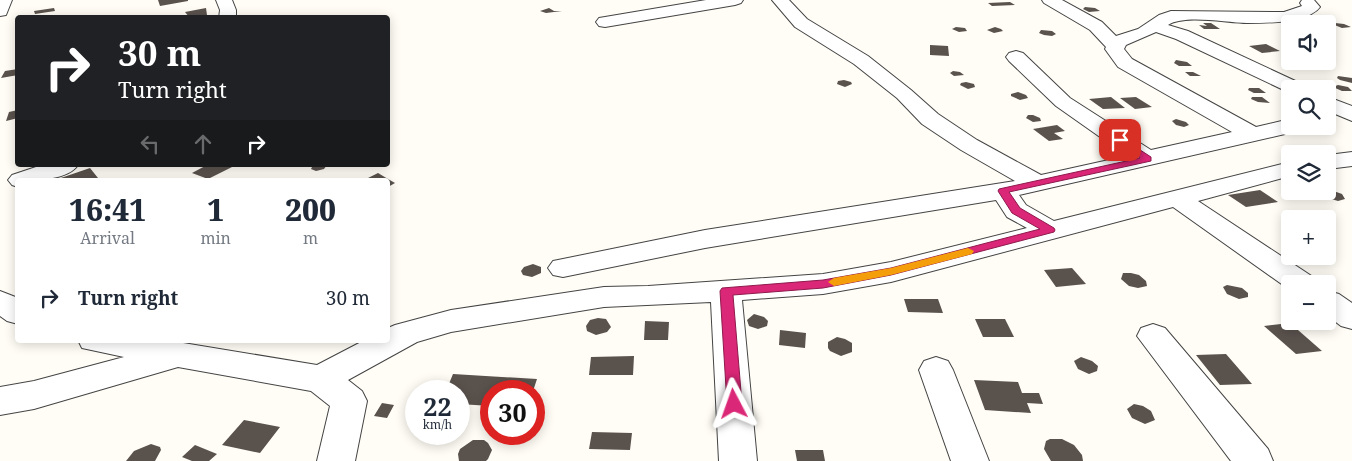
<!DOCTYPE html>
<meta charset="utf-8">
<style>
body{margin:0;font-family:"Noto Serif",serif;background:#f2f2f3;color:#1f2937;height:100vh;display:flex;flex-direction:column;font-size:19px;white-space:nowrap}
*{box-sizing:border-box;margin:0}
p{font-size:16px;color:#747a83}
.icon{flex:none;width:28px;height:28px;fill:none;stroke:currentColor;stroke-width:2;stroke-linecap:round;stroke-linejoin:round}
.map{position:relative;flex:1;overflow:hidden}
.panel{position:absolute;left:15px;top:178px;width:375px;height:165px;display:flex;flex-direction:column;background:#fff;border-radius:5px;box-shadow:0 2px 12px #0003}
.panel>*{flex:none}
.guide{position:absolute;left:15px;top:15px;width:375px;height:152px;border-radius:5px;box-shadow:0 2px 12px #0003;background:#202124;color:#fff;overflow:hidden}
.controls{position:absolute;left:1281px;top:15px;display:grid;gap:10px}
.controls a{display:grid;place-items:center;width:55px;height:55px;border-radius:5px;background:#fff;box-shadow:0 2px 12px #0003;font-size:25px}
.speed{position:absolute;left:405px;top:380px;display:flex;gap:10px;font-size:25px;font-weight:700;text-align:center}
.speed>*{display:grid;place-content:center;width:65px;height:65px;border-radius:50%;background:#fff;box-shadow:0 2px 12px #0003;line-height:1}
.speed small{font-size:12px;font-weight:400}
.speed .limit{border:8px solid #d22;background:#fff;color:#111}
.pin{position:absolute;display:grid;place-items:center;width:42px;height:42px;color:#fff;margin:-21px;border-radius:10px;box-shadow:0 2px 8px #0006}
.me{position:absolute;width:55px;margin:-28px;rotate:356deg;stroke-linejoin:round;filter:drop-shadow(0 0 4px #0008)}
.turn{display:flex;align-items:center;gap:18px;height:105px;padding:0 20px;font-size:22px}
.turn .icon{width:65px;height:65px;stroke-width:2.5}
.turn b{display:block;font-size:35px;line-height:42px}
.lanes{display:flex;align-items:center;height:48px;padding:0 20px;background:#0003;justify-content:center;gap:25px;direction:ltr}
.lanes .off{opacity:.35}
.eta{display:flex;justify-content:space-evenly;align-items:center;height:85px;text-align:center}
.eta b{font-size:30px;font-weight:800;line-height:35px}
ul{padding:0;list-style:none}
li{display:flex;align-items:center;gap:15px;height:70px;padding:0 20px}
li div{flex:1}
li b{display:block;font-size:19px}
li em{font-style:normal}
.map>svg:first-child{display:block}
</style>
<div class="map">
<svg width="1352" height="461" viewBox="0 0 1352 461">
<rect width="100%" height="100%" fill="#fffdf5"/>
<path fill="#5a524d" d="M158 0H188V1L160 6Z
M1010 2 1015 5 992 6 988 3Z
M1085 7 1095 8 1100 11 1089 12 1083 9Z
M54 8 55 11 35 14 34 11Z
M206 8 207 15 202 16 189 17 185 12Z
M549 8 554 11H562L546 13 540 11Z
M1203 23H1211L1220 29H1204L1199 25 1207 26Z
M1335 23 1344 24 1351 27 1342 28 1332 24Z
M956 27 965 28 967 31 959 32 952 29Z
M995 27 1001 29 1003 31 994 33 987 30Z
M1041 30 1052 31 1056 34 1052 36 1044 35 1039 33Z
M1266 44 1280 51 1262 53 1249 46Z
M930 45 948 46 949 56 930 55Z
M1176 60 1187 62 1192 66H1179L1174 63Z
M18 69V75L1 78 5 71Z
M953 71 960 72 964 75 954 76 950 73Z
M1185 72H1193L1201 76H1190Z
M1338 76 1352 78V83L1340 80 1337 78Z
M844 80 851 82 852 84 845 87 837 84 838 81Z
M966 82 974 84 975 87 968 89 960 85 961 83Z
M1338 85 1348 87 1352 91H1342L1333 87Z
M1249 88H1259L1266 93H1254L1248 90Z
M1018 92 1026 95 1028 98 1020 100 1011 96V94Z
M1111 97 1125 108 1103 109 1089 99Z
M1136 97 1152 107 1135 109 1120 98Z
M1252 97H1262L1270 103 1258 102 1251 99Z
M18 110V118L6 121 9 112Z
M1033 115 1040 118 1041 121 1033 122 1026 118 1028 115Z
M1176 119 1186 122 1189 125 1184 127 1176 125 1172 121Z
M1057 125 1065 131 1054 133 1063 139 1049 141 1033 129Z
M207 165H228L232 167 208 179 192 173Z
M313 165H327L324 169 316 171 311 169Z
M90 168 98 178 92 180H55Z
M378 173 388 179 395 183 388 187V180H364Z
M1328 189 1342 194 1345 199 1338 201 1325 197 1320 191H1328Z
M1260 190 1278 202 1246 207 1228 195Z
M533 264 541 267V273L532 277 523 275 521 271 524 267Z
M1072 268 1086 284 1056 287 1044 270Z
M1123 273H1131L1139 275 1146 281 1147 286 1138 288 1129 286 1121 279Z
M1227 285 1242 288 1248 293V297L1239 299 1227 294 1223 287Z
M904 299H938L943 313 908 312Z
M754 314 764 317 768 321 767 326 758 329 749 326 747 320Z
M598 318 606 319 611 327 607 332 596 335 587 331 586 326 590 320Z
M975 319H1005L1014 337H983Z
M645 321 669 322 668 340H644Z
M1290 323 1322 351 1296 354 1264 326Z
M780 330 806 333 805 348 779 345Z
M837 337 845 339 852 343V352L841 356 830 351 828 348V342Z
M1226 354 1252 384 1220 385 1196 355Z
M634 356 633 375H589L591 357Z
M1081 357 1092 361 1098 366 1097 371 1089 374 1078 369 1074 361Z
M453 374 537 379 533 391H491V406L459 404V391H446Z
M974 380 1018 382 1022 393H1039L1043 404 1027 403 1031 413 985 410Z
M382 403 394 405 387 418 374 416Z
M1134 404 1143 406 1151 411 1155 420 1145 424 1132 418 1127 409Z
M244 420 280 427 260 453 222 445Z
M592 432 632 433 630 450 589 449Z
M425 434H453L439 441 430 439Z
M1050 439H1062L1074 445 1082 455 1083 461H1051L1044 449 1046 441Z
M473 440H484L488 443 492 450 488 459 486 461H459L458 454 460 449Z
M151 444 160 447 161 450 155 461H126L134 451Z
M195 445 217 454 209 461H192L182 457Z
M795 450H823L825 461H797Z"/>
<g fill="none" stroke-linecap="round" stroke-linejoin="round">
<defs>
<path id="minor" d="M0 0H12L6 15 0 16Z
M216 0H232L236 10V18H219L220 10Z
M706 0H743L741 3 735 5 605 27 599 26 596 22 599 18 605 17Z
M772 0H789L807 19 868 56 911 90 938 114 977 140 1041 175 1127 156 1056 106 1009 61 1006 57 1009 53 1016 51 1023 53 1070 98 1151 150 1232 132 1118 67 1105 49 1106 47 1090 30 1044 3 1042 0H1062L1102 22 1116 36 1138 29 1159 15 1171 11 1284 12 1302 6 1300 3 1302 0H1314L1320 7C1315 14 1305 17 1297 19 1281 23 1264 23 1247 23 1227 23 1185 14 1168 25L1188 31 1304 85 1307 89H1290V93L1176 39 1156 32 1126 45 1124 49 1132 59 1256 127 1290 119V126H1301L1298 131 1019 195 1026 205 1054 221 1290 162V176L1198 201 1313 277 1317 284H1290V290L1173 207 891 282 823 294 742 300 757 461H719L711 302 604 307 451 332 417 342 348 380 362 391 367 401 355 461H317L330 406 311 391 178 367 34 409 0 415V387L34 381 124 357 82 348 78 340H165L317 365 365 340H388V328L395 325 451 310 604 287 648 286 823 274 891 262 1027 228 1007 217 996 200 705 248 563 277 553 275 548 268 553 261 563 259 705 230 1015 181 961 150 922 124 897 98 854 64 795 27Z
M1328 97 1352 106V121L1328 111Z
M1352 152V166L1328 169V155Z
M42 165H78C67 181 35 180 18 180V187L12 185 8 180 12 175Z
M0 291 18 298V324L7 321 0 316Z
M1328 291 1339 294 1352 303V329L1341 326 1328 316Z
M1153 324 1165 328 1268 449 1273 461H1231L1137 336 1141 328Z
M936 357 948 361 953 370 989 461H951L919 370 924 361Z"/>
</defs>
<use href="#minor" stroke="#444" stroke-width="2"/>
<use href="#minor" fill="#fff" fill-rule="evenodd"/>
</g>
<path fill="#db2777" stroke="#8e194d" d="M1120 137 1151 157V161L1009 192 1020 208 1054 228 1055 230 1054 232 891 275 823 288 733 295 742 404 739 408 734 410 729 408 727 404 720 291 722 288 823 280 891 268 1040 229 1012 213 998 191 999 189 1140 158 1116 142V138Z"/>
<path fill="#f59e0b" d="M968 248 974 251 972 254 891 275 834 286 828 282 834 278 891 268Z"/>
</svg>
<div class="controls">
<a><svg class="icon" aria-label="sound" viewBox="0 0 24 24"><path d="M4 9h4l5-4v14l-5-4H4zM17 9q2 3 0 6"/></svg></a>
<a><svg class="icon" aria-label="search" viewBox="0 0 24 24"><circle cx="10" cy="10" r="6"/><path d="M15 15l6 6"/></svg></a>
<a><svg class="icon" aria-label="layers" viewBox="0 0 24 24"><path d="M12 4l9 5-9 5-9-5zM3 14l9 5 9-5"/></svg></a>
<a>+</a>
<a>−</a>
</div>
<div class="speed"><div>22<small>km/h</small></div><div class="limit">30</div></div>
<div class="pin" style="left:1120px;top:140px;background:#d93025"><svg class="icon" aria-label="arrive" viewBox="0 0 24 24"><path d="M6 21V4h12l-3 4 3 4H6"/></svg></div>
<svg class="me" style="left:734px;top:404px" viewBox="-20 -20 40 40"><path d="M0-17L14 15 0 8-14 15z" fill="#db2777" stroke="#fff" stroke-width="4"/></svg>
<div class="guide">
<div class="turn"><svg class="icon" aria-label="right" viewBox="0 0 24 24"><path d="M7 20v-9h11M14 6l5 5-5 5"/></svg><div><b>30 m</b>Turn right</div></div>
<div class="lanes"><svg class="icon off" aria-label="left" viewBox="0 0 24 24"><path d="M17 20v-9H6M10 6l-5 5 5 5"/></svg><svg class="icon off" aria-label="ahead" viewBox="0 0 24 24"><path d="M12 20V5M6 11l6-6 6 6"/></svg><svg class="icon" aria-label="right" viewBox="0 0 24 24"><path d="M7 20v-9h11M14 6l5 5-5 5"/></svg></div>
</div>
<section class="panel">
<div class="eta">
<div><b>16:41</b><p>Arrival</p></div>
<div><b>1</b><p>min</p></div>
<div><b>200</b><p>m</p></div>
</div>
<ul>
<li><svg class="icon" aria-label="right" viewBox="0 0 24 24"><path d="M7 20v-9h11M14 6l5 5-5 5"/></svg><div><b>Turn right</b></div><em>30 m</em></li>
</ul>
</section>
</div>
